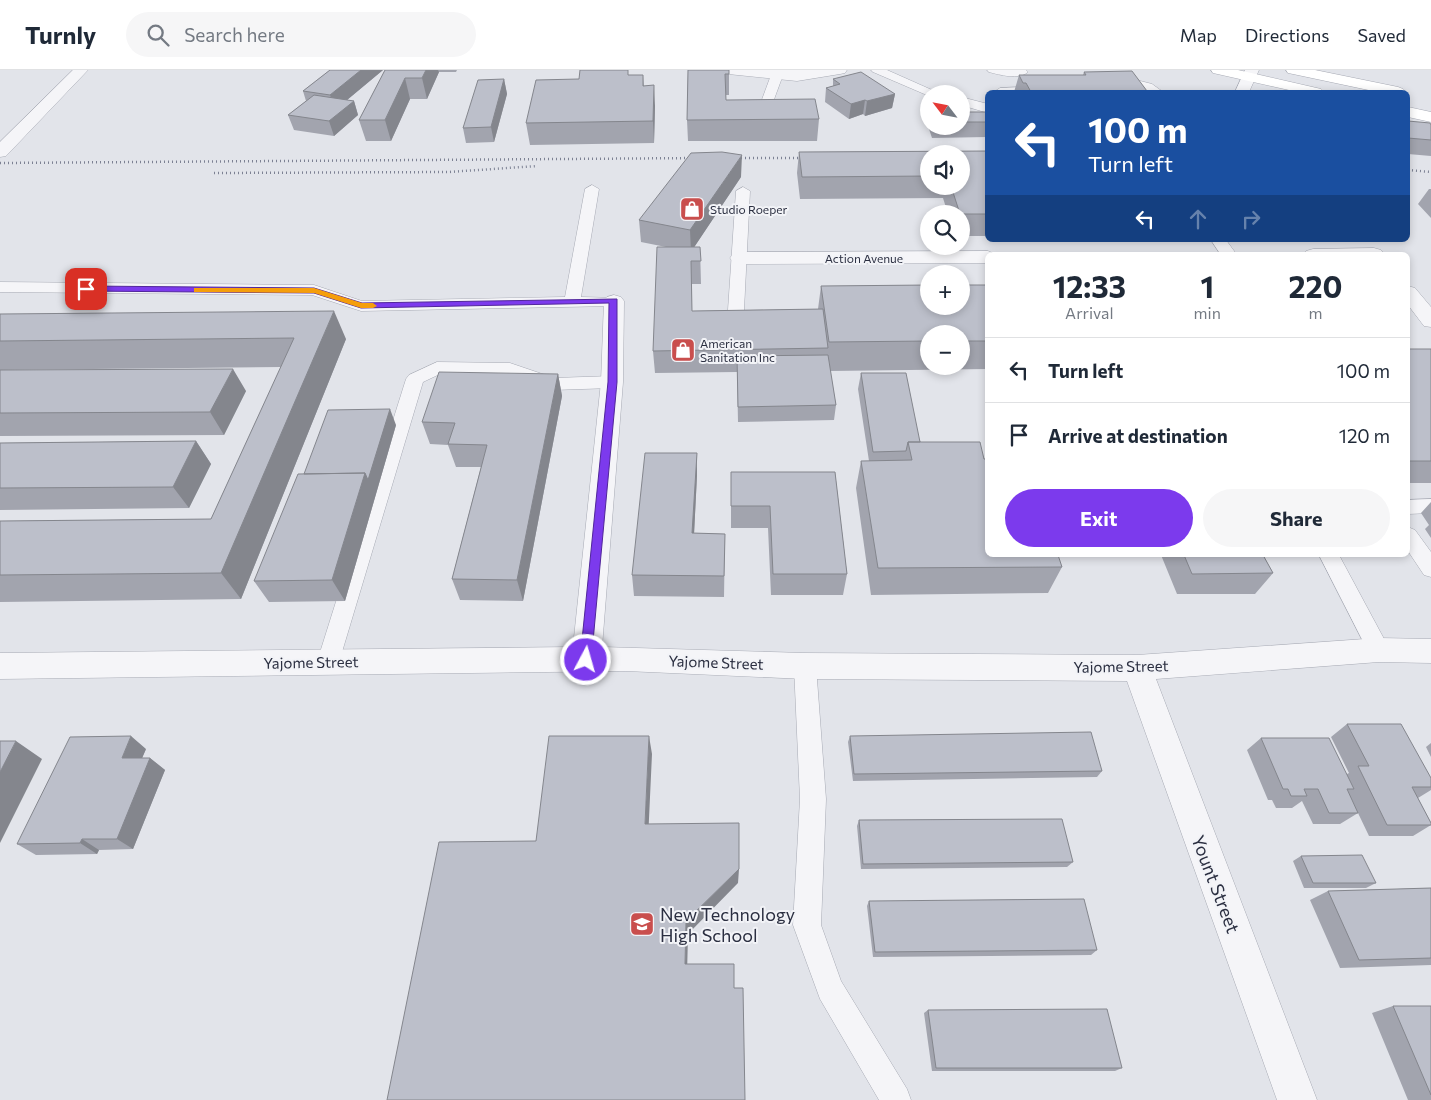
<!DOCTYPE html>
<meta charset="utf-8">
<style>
body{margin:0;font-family:Commissioner,sans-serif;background:#f6f6f7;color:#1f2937;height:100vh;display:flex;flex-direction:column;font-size:19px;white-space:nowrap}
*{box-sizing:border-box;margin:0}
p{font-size:16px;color:#747a83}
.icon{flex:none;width:28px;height:28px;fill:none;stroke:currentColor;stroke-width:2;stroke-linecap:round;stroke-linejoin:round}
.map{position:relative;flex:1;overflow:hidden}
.details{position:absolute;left:985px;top:182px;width:425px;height:305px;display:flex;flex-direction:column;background:#fff;border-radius:8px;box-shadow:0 2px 8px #0003}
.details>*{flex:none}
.banner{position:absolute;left:985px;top:20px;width:425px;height:152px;border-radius:8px;box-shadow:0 2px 8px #0003;background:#1a4fa0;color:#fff;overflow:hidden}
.needle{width:32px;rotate:302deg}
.tools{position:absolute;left:920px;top:15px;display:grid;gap:10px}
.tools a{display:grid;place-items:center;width:50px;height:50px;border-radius:50%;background:#fff;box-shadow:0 2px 8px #0003;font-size:25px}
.pin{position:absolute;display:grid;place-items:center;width:42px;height:42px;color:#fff;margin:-21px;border-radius:10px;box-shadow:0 2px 8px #0006}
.me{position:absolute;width:55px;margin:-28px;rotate:6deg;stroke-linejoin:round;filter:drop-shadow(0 0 4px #0008)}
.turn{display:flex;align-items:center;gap:18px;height:105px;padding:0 20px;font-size:22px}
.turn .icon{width:65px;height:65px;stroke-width:2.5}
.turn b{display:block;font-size:35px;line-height:42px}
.lanes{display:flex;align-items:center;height:48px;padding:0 20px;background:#0003;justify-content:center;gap:25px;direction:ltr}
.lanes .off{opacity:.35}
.eta{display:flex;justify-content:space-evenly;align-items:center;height:85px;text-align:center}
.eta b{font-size:30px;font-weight:700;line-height:35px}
.cta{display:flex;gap:10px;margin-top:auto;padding:10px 20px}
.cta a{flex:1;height:58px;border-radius:30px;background:#7c3aed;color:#fff;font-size:20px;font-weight:700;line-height:58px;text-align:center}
.cta a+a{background:#f6f6f7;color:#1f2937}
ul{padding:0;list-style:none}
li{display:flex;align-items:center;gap:15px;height:65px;padding:0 20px;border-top:1px solid #e0e1e3}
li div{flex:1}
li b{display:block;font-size:19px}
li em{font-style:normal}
header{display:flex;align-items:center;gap:30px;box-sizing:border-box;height:70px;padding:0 25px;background:#fff;border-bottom:1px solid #e0e1e3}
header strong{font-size:24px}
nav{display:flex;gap:28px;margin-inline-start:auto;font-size:18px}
.search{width:350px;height:45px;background:#f6f6f7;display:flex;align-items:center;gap:12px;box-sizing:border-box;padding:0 18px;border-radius:28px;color:#747a83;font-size:19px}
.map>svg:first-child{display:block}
</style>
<header>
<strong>Turnly</strong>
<div class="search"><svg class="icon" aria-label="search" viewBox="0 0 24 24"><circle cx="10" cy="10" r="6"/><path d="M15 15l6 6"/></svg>Search here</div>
<nav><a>Map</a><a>Directions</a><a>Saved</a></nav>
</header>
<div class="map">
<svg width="1431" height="1030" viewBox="0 0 1431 1030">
<rect width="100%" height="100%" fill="#e2e4ea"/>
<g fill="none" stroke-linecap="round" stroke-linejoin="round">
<defs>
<path id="service" d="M871 0H887L941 24H929V26L873 2Z
M987 0H1026L1028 2C1019 10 1000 5 989 2Z
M777 2 783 5 769 43 763 47 759 46 757 43 771 5Z
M1117 5 1152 14 1163 22H1149L1113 11 1111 9Z
M1042 16 1046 17 1048 20 1046 22H994L1000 18Z
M961 27 988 34V43L961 35Z
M592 115 599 119 581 227 620 228 622 231 620 234 614 236 361 241 312 225 0 222V212L314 215 362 231 565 227 585 119Z
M743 117 750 121 744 240 742 243H730L728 240 736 121Z
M1211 170H1226L1237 185H1221Z
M437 292 510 293 554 308 612 306 618 308 621 312 618 316 612 318 553 320 508 305 440 304 423 312 339 592 336 599 328 602 320 599 317 592 406 309 409 305Z
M1431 429V443L1408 444V430Z
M1408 457 1415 460 1431 482V507L1424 505 1408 481Z
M1319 485H1339L1390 580 1387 587 1379 589 1371 587Z
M805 586 813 589 816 596 826 729 821 855 841 911 907 1019 911 1030H879L820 929 793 855 800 729 794 596 797 589Z"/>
<path id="minor" d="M73 0H88L6 86 0 87V72Z
M721 0H847L845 3 840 4 797 11 728 4 723 3Z
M1245 0H1259L1249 22H1235Z
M1374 178 1381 180 1384 184 1303 185 1306 181 1313 179Z
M988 181 996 185H988V193L740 194 733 192 730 188 733 184 740 182Z
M1408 216 1415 218 1431 237V257L1424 256 1408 235Z
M614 225 621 227 624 231 623 312 602 577 805 583 1137 585 1379 568 1431 569V593L1379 592 1156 609 1317 1030H1277L1127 611 805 609 626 601 0 609V583L573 577 601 312 604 231 607 227Z"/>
<path id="secondary" d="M1211 0H1238L1321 19 1324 22H1298L1213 3Z
M1286 0H1315L1398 17 1403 19 1406 22H1378L1293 4 1288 3Z
M1408 37 1431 42V52L1408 47Z"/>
</defs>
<use href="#service" stroke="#a7aab4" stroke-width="1"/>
<use href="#minor" stroke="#a7aab4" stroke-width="1"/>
<use href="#secondary" stroke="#a7aab4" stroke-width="1"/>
<use href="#service" fill="#f5f5f8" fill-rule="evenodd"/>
<use href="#minor" fill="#f5f5f8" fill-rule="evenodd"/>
<use href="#secondary" fill="#fff" fill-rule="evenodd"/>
<path stroke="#7c8193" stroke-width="2.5" stroke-dasharray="1 3" stroke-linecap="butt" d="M729 88H811
M0 93 701 88
M1408 100 1431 102
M214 103 449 102 537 96"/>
</g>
<path fill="#a2a4ae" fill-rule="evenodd" d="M330 0H383L347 30 354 31 358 45 334 66 294 60 288 45 306 31 303 21Z
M385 0H457L456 2H439L427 29H410L391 71H366L359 50Z
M688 0 729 4V25H726V30L819 49 817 71H688L687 50Z
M1084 2 1147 21 1196 22H1014L1019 5H1083Z
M630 5H643L644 16 655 36 654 73 530 75 526 53 579 9Z
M504 9 507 24 494 72 466 73 463 58Z
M833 9 895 24 892 38 865 46 863 44 849 49 825 32 826 18 833 16Z
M929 35V56H961V42L988 45 987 67 932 68 926 50Z
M1408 51 1431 55V86L1408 84Z
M988 81V166H961V144H948L943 128 800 129 797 103 799 82ZM929 84 961 116H929Z
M741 107 694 177H700L701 214H692V241L818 239 821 216 988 215V299L830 301 836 335 834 350 738 352 737 302 655 303 653 281 666 177 641 172 639 150ZM929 264H961V296H929Z
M1429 119H1431V148L1418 134Z
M0 244 346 269 241 529 0 532V451L211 449 281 297 0 300Z
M1408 279H1431V413H1408Z
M0 300 246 321 224 365 0 366Z
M861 303 921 372 984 389 1062 497 1048 523 871 525 856 418 861 391H869L858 319Z
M558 304 562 326 523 531 460 530 452 509 481 397H456L448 375 430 374 422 352Z
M396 355 345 531 269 532 254 511 304 404Z
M196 371 211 394 189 438 0 440V373Z
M697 383V405L694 463 725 464 724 527 634 526 632 505Z
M731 402H835L847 504 843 525H771L768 458H731Z
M1431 432V468L1425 459 1429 455 1421 443Z
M1161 485H1263L1273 503 1255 524H1177Z
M1347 654 1431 708V720L1418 728 1431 753V755L1413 766H1369L1358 743 1340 754H1313L1302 731 1292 738H1276L1272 730H1268L1247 680 1261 668 1347 704 1349 703 1331 667Z
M850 666 1102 701 1097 707 853 711 848 672Z
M1431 673V687L1426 677Z
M146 679 142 688H150L165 700 133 779 99 780 97 784 36 785 17 774Z
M859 750 1073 792 1067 797 861 799 857 756Z
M1301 786 1376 813 1366 818H1304L1293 791Z
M1431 818V895L1340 898 1310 830 1328 821Z
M869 831 1097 880 1091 885 873 887 867 836Z
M1393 936H1431V1030H1408L1372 943Z
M928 940 1122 998 1115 1001H932L924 943Z"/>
<path fill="#84868d" d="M361 0H383L335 40 330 25Z
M426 0H438L439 2 427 29 422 8Z
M405 8 410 29 391 71 385 50Z
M504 9 507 24 494 72 491 57Z
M654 15 655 36 654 73 653 51Z
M895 24 892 38 865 46 867 31Z
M865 30 863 44 849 49 851 34Z
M354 31 358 45 334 66 329 51Z
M742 85 741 107 691 182 690 160Z
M334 241 346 269 241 529 221 503Z
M233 299 246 321 224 365 210 342Z
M558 304 562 326 523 531 517 510Z
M390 339 396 355 345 531 332 510 365 403Z
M196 371 211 394 189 438 173 417Z
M697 383V405L693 485 692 463Z
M131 666 146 679 137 700 122 688Z
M649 666 652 684 648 770 645 754Z
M16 671 42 689 0 773V702Z
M150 688 165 700 133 779 117 769Z
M82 769 99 780 97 784 80 773Z
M739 799 738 813 688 864 687 905 685 894 686 851Z"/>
<path fill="#bcbfca" stroke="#84868d" d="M330 0H361L330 25 303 21Z
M385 0H426L422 8H405L385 50H359Z
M580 0H628V5H643V16L654 15 653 51 526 53 536 10 579 9Z
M688 0H729V4H725L726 30 815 29 819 49 687 50Z
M1132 1 1147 21H1196V22H1031L1026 13H1023L1019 5H1086L1084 2Z
M861 2 895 24 867 31 865 30 851 34 826 18 840 14 833 9Z
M504 9 491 57 463 58 478 10Z
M314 25 354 31 329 51 288 45Z
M961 42H986L988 45V52H961Z
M1408 51 1430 53 1431 55V70L1408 68Z
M988 81V144H960L951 116H961V84H929V106L802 107 799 82Z
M722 82 742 85 690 160 639 150 691 83Z
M657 177H700L701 191H691L692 241 823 239 828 278 653 281Z
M929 215V236H961V215H988V271H961V264H929V271L829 272 821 216Z
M334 241 221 503 0 505V451L211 449 294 268 0 271V244Z
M1408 279H1431V391H1408Z
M828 285 836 335 738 337 737 286Z
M233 299 210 342 0 343V300Z
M439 302 558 304 517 510 452 509 487 375 448 374 455 353 422 352Z
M861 303H906L920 372H908L906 381 873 382Z
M390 339 368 410 365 403 304 404 328 340Z
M196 371 173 417 0 418V373Z
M908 372H980L984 389H988V485H1058L1062 497 878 498 861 391 912 390Z
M645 383H697L692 463 725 464 724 506 632 505Z
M731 402H835L847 504H773L770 436H731Z
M365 403 332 510 254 511 298 404Z
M1184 485H1263L1273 503 1192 504Z
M1347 654H1401L1431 708V717H1412L1431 753V755H1387L1358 696H1369Z
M1091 662 1102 701 854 704 850 666Z
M131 666 122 688H150L117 769H82L80 773 17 774 70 667Z
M549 666H649L645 754 739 753V799L686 851 685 894H734V918H743L745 1030H387L439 772 536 771Z
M1261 668H1329L1354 719H1347L1358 743H1329L1318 719H1304L1307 726H1291L1288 719H1283Z
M0 671H16L0 702Z
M1062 749 1073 792 863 794 859 750Z
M1362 785 1376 813H1313L1301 786Z
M1431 818V888L1359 890 1328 821Z
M1084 829 1097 880 875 882 869 831Z
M1393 936H1431V1025Z
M1107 939 1122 998H936L928 940Z"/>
<path fill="#7c3aed" stroke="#51269a" d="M86 216 314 218 362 233 617 229V312L591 593 586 595 582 593 580 590 608 312 609 233 361 238 314 223 83 221 82 219Z"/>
<path fill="#f59e0b" d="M194 218H314L362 233H373L377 236 373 238H361L314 223 197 222H194Z"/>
<defs>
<symbol id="shop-square" viewBox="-11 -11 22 22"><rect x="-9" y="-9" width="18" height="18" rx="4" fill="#c94e4d" stroke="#f2f3f7"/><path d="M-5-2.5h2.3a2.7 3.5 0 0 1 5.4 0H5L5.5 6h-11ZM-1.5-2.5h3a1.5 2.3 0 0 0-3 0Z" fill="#fff"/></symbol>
<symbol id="school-square" viewBox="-11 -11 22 22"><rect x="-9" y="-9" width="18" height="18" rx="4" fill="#c94e4d" stroke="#f2f3f7"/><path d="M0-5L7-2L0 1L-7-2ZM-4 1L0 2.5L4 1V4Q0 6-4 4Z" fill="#fff"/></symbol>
</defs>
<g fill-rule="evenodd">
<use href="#shop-square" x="678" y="125" width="28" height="28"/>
<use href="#shop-square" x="669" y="266" width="28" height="28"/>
<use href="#school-square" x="628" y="840" width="28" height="28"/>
</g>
<g text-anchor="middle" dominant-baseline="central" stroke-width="4" stroke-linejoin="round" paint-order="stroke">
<g font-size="12" fill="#2b2f41" stroke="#f2f3f7" text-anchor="start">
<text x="710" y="139">Studio Roeper</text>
<text x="700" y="273">American<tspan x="700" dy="14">Sanitation Inc</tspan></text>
</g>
<g font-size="12" fill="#2b2f41" stroke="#f2f3f7">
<text x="864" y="188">Action Avenue</text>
</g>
<g font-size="15" fill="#2b2f41" stroke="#f2f3f7">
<text transform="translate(311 592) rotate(-1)">Yajome Street</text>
<text transform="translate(716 592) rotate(2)">Yajome Street</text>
<text transform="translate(1121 596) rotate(-1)">Yajome Street</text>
</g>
<g font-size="18" fill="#2b2f41" stroke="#f2f3f7">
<text transform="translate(1216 814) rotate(69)">Yount Street</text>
</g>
<g font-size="18" fill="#2b2f41" stroke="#f2f3f7" text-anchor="start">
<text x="660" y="844">New Technology<tspan x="660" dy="21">High School</tspan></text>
</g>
</g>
</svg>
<div class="tools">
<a><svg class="needle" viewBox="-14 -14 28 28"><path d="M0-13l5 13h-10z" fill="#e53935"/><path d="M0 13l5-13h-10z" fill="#747a83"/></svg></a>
<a><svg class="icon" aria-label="sound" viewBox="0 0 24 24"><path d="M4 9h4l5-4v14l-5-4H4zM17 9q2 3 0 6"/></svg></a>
<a><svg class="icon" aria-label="search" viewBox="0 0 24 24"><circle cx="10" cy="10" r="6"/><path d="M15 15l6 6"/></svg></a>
<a>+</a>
<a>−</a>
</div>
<div class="pin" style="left:86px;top:219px;background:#d93025"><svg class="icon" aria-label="arrive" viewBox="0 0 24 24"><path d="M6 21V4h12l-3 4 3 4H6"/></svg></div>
<svg class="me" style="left:586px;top:590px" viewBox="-20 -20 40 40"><circle r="17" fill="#7c3aed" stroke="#fff" stroke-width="3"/><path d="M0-11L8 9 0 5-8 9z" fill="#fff"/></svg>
<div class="banner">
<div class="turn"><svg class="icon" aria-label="left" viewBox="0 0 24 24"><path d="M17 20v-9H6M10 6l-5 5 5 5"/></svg><div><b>100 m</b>Turn left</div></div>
<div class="lanes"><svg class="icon" aria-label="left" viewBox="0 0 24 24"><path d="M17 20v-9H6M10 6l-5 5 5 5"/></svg><svg class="icon off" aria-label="ahead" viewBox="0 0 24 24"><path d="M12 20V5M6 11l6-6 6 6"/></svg><svg class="icon off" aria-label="right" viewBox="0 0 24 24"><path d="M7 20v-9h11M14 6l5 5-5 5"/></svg></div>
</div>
<section class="details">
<div class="eta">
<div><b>12:33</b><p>Arrival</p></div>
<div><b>1</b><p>min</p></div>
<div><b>220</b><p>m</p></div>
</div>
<ul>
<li><svg class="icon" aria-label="left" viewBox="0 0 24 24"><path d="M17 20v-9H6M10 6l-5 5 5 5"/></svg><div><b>Turn left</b></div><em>100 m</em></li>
<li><svg class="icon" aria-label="arrive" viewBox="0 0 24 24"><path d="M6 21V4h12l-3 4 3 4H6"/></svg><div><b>Arrive at destination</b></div><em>120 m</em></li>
</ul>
<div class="cta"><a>Exit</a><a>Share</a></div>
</section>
</div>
